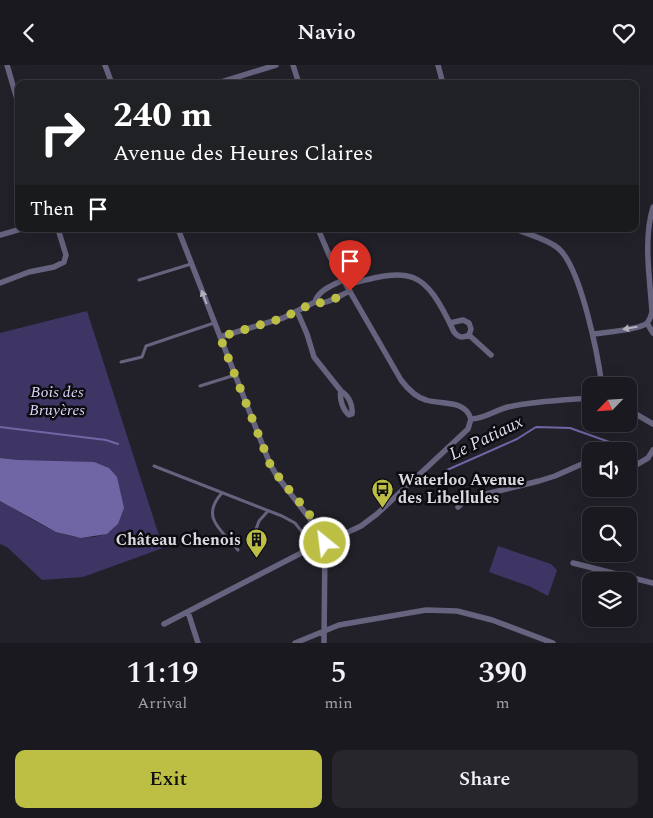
<!DOCTYPE html>
<meta charset="utf-8">
<style>
body{margin:0;font-family:Spectral,serif;background:#27262d;color:#f1f3f6;height:100vh;display:flex;flex-direction:column;font-size:19px;white-space:nowrap}
*{box-sizing:border-box;margin:0}
p{font-size:16px;color:#9fa0a5}
.icon{flex:none;width:28px;height:28px;fill:none;stroke:currentColor;stroke-width:2;stroke-linecap:round;stroke-linejoin:round}
.map{position:relative;height:578px;overflow:hidden}
.side{display:flex;flex-direction:column;background:#1a1920;flex:1}
.side>*{flex:none}
.guide{position:absolute;left:15px;top:15px;width:624px;height:152px;border-radius:10px;box-shadow:0 5px 20px #0002,0 0 0 1px #38383e;background:#202124;color:#fff;overflow:hidden}
.needle{width:32px;rotate:245deg}
.buttons{position:absolute;left:582px;top:312px;display:grid;gap:10px}
.buttons a{display:grid;place-items:center;width:55px;height:55px;border-radius:10px;background:#1a1920;box-shadow:0 5px 20px #0002,0 0 0 1px #38383e;font-size:25px}
.pin{position:absolute;display:grid;place-items:center;width:42px;height:42px;color:#fff;margin:-51px -21px;border-radius:50% 50% 50% 0;rotate:-45deg;box-shadow:0 0 5px #0007}
.pin .icon{rotate:45deg}
.me{position:absolute;width:55px;margin:-28px;rotate:331deg;stroke-linejoin:round;filter:drop-shadow(0 0 4px #0008)}
.turn{display:flex;align-items:center;gap:18px;height:105px;padding:0 15px;font-size:22px}
.turn .icon{width:65px;height:65px;stroke-width:2.5}
.turn b{display:block;font-size:35px;line-height:42px}
.then{display:flex;align-items:center;height:48px;padding:0 15px;background:#0003;gap:10px;font-size:19px}
.eta{display:flex;justify-content:space-evenly;align-items:center;height:85px;text-align:center}
.eta b{font-size:30px;font-weight:600;line-height:35px}
.action{display:flex;gap:10px;margin-top:auto;padding:10px 15px}
.action a{flex:1;height:58px;border-radius:10px;background:#bcbf44;color:#111;font-size:20px;font-weight:600;line-height:58px;text-align:center}
.action a+a{background:#27262d;color:#f1f3f6}
header{display:flex;justify-content:space-between;align-items:center;height:65px;padding:0 15px;background:#1a1920;font-size:22px;font-weight:600}
.map>svg:first-child{display:block}
</style>
<header><svg class="icon" aria-label="back" viewBox="0 0 24 24"><path d="M15 5l-7 7 7 7"/></svg>Navio<svg class="icon" aria-label="heart" viewBox="0 0 24 24"><path d="M12 20l-8-8c-3-5 5-10 8-4 3-6 11-1 8 4z"/></svg></header>
<div class="map">
<svg width="653" height="578" viewBox="0 0 653 578">
<rect width="100%" height="100%" fill="#22212a"/>
<path fill="#3e3564" d="M87 246 163 483 83 512 42 515 7 482 0 479V436C30 452 69 483 105 469 110 468 114 462 118 459L18 395 0 393V268Z
M498 481 551 499 557 505 548 531 531 522 489 507Z"/>
<path fill="#7166a5" d="M0 393 18 395 94 397 109 403 117 412 124 443 118 459 107 469 81 473 56 467 0 436Z"/>
<g fill="none" stroke-linecap="round" stroke-linejoin="round">
<path stroke="#7166a5" stroke-width="2" d="M0 362 106 375 118 379
M447 405 517 374 536 362 570 363 615 379 622 378"/>
<path stroke="#66637e" stroke-width="3" d="M139 215 191 199
M121 297 142 292 146 281 214 258
M200 321 235 310
M154 401 282 451 295 458 314 482
M222 428C199 453 223 466 238 485
M255 467 259 456 268 446"/>
<path stroke="#66637e" stroke-width="5.5" d="M7 0 19 41
M105 0 112 19
M293 0 299 19
M438 0 443 19
M215 19 276 0
M178 164 270 399 277 411 323 471 325 478 324 578
M318 164 330 192 401 315C407 323 415 332 426 335 441 340 465 334 471 354
M516 164C529 170 547 174 558 183 581 202 598 291 602 321
M0 170 21 164
M343 215C334 220 318 225 315 237 326 241 340 230 350 226
M0 218 29 207 54 202 64 197 66 190 58 164
M346 220C412 202 424 203 454 267 459 273 462 273 469 270L471 264 469 258 463 255 450 258
M297 246 307 269 314 292 341 326C339 334 343 345 349 350L352 349C353 340 349 331 341 326
M647 258 653 268
M594 269C605 267 639 265 647 258 650 255 651 251 652 247 650 214 643 175 653 142
M469 270 491 290
M220 272 283 253 315 237
M629 345 653 359
M471 354C484 354 496 345 508 342 535 336 564 335 591 333
M629 404 648 393 653 385
M458 442 466 434 539 416 555 411 591 395
M325 478 361 461 377 449 468 364 471 354
M573 498 653 518
M188 547 198 578
M164 559 311 483H325
M295 578 339 560 426 545 457 546 492 555 553 578"/>
</g>
<defs><path id="oneway-solid" d="M-6-.8H1V-3.2L6.5 0L1 3.2V.8H-6Z" transform="scale(1.25)"/></defs>
<g fill="#b1b0bd">
<use href="#oneway-solid" transform="translate(204 232) rotate(-111)"/>
<use href="#oneway-solid" transform="translate(630 263) rotate(170)"/>
</g>
<g fill="none" stroke-linecap="round" stroke-linejoin="round">
<path stroke="#bcbf44" stroke-width="9" stroke-dasharray="0 16.2" d="M325 478C316 449 285 425 270 399L220 272 283 253 315 237C326 241 340 230 350 226"/>
</g>
<defs>
<symbol id="bus-pin" viewBox="-11 -11 22 30"><path d="M0 17L-7.5 6A9.5 9.5 0 1 1 7.5 6Z" fill="#bcbf44" stroke="#0c0b0f"/><path d="M-5-6H5V4H4V6H2V4H-2V6H-4V4H-5ZM-3.5-4V0h7V-4ZM-3.5 1.2v1.5H-2V1.2ZM2 1.2v1.5H3.5V1.2Z" fill="#111"/></symbol>
<symbol id="building-pin" viewBox="-11 -11 22 30"><path d="M0 17L-7.5 6A9.5 9.5 0 1 1 7.5 6Z" fill="#bcbf44" stroke="#0c0b0f"/><path d="M-4-6H4V6H1V3H-1V6H-4ZM-2.5-4.3h1.7v1.8h-1.7ZM.8-4.3h1.7v1.8H.8ZM-2.5-1h1.7V.8h-1.7ZM.8-1h1.7V.8H.8Z" fill="#111"/></symbol>
</defs>
<g fill-rule="evenodd">
<use href="#bus-pin" x="370" y="412" width="25" height="34"/>
<use href="#building-pin" x="244" y="462" width="25" height="34"/>
</g>
<g text-anchor="middle" dominant-baseline="central" stroke-width="5" stroke-linejoin="round" paint-order="stroke">
<g font-size="16" font-style="italic" fill="#dbd6fb" stroke="#0c0b0f">
<text x="57" y="327">Bois des<tspan x="57" dy="18">Bruyères</tspan></text>
</g>
<g font-size="16" font-weight="bold" fill="#dad9df" stroke="#0c0b0f" text-anchor="start">
<text x="398" y="415">Waterloo Avenue<tspan x="398" dy="18">des Libellules</tspan></text>
<text x="241" y="475" text-anchor="end">Château Chenois</text>
</g>
<g font-size="18" font-style="italic" fill="#dfddf0" stroke="#0c0b0f">
<text transform="translate(486 373) rotate(-26)">Le Patiaux</text>
</g>
</g>
</svg>
<div class="buttons">
<a><svg class="needle" viewBox="-14 -14 28 28"><path d="M0-13l5 13h-10z" fill="#e53935"/><path d="M0 13l5-13h-10z" fill="#9fa0a5"/></svg></a>
<a><svg class="icon" aria-label="sound" viewBox="0 0 24 24"><path d="M4 9h4l5-4v14l-5-4H4zM17 9q2 3 0 6"/></svg></a>
<a><svg class="icon" aria-label="search" viewBox="0 0 24 24"><circle cx="10" cy="10" r="6"/><path d="M15 15l6 6"/></svg></a>
<a><svg class="icon" aria-label="layers" viewBox="0 0 24 24"><path d="M12 4l9 5-9 5-9-5zM3 14l9 5 9-5"/></svg></a>
</div>
<div class="pin" style="left:350px;top:226px;background:#d93025"><svg class="icon" aria-label="arrive" viewBox="0 0 24 24"><path d="M6 21V4h12l-3 4 3 4H6"/></svg></div>
<svg class="me" style="left:325px;top:478px" viewBox="-20 -20 40 40"><circle r="17" fill="#bcbf44" stroke="#fff" stroke-width="3"/><path d="M0-11L8 9 0 5-8 9z" fill="#fff"/></svg>
<div class="guide">
<div class="turn"><svg class="icon" aria-label="right" viewBox="0 0 24 24"><path d="M7 20v-9h11M14 6l5 5-5 5"/></svg><div><b>240 m</b>Avenue des Heures Claires</div></div>
<div class="then">Then<svg class="icon" aria-label="arrive" viewBox="0 0 24 24"><path d="M6 21V4h12l-3 4 3 4H6"/></svg></div>
</div>
</div>
<section class="side">
<div class="eta">
<div><b>11:19</b><p>Arrival</p></div>
<div><b>5</b><p>min</p></div>
<div><b>390</b><p>m</p></div>
</div>
<div class="action"><a>Exit</a><a>Share</a></div>
</section>
